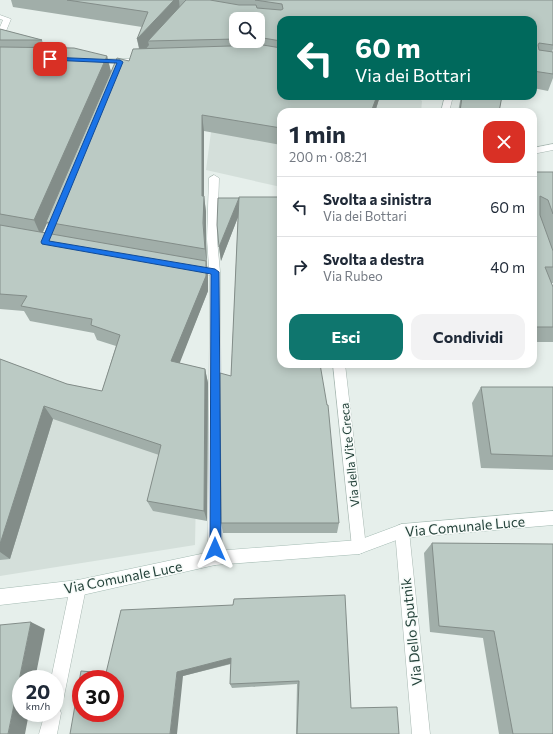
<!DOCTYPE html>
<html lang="it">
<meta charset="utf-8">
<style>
body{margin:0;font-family:Commissioner,sans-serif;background:#f2f2f3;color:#1f2937;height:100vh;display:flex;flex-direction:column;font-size:15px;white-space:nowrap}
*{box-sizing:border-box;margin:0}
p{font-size:13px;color:#747a83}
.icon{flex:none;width:22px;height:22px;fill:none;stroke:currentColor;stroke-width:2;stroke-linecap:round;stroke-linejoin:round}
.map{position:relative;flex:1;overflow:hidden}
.side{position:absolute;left:277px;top:108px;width:260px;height:260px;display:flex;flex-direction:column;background:#fff;border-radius:12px;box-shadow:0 2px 10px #0003}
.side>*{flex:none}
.guide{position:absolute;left:277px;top:16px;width:260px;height:84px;border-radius:12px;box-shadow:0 2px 10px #0003;background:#00695c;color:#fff;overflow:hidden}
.buttons{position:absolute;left:229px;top:12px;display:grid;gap:8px}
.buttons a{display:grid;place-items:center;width:36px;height:36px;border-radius:8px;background:#fff;box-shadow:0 2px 10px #0003;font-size:20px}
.speed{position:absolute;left:12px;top:670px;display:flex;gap:8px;font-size:20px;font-weight:700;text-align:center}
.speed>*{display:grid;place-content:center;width:52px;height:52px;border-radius:50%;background:#fff;box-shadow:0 2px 10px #0003;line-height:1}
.speed small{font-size:10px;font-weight:400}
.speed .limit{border:6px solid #d22;background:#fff;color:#111}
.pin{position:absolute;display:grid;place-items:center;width:34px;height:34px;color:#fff;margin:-17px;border-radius:8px;box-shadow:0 2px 6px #0006}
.me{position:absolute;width:44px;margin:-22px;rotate:0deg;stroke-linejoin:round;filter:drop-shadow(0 0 3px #0008)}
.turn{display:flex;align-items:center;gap:14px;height:84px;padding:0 12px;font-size:18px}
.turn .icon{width:52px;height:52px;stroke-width:2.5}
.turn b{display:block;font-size:28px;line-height:34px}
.round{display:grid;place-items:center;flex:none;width:42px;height:42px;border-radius:12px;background:#f2f2f3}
.overview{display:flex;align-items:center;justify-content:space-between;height:68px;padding:0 12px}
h1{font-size:24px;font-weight:700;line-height:30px}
.action{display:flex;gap:8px;margin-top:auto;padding:8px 12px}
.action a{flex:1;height:46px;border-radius:12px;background:#0f766e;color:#fff;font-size:16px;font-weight:700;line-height:46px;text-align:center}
.action a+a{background:#f2f2f3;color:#1f2937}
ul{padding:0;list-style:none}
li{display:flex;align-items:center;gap:12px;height:60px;padding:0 12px;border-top:1px solid #e0e1e3}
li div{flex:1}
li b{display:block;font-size:15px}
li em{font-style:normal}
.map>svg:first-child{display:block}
</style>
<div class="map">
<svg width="553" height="734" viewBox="0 0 553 734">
<rect width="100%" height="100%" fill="#e6efeb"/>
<path fill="#d4dfda" d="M219 71 281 96H417L422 101 421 112H281V187L206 170Z
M0 373 197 444 195 545 0 576Z"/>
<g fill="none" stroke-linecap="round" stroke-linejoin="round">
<defs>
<path id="street" d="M0 15 11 19 4 36 0 38V27L3 20 0 19Z
M90 59H133L137 61 133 63H93L89 61Z
M445 96H453L449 112H441Z
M553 144V150L533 154V148Z
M214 175 219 178 217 239 220 272 222 558 220 563 215 565 210 563 208 558 210 275 189 271 188 268 189 265 193 264 209 267 207 239 209 178Z
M333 364H345L366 547 364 552 359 554 354 552 352 547Z
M402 524 407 526 409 531 430 734H412L395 531 397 526Z
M78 580 83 583 86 588 63 701 59 708 61 713 57 734H39L45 713H55V679H51L70 588 73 583Z"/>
<path id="secondary" d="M553 511V525L402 538 359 554 215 565 78 596 0 605V589L78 580 215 551 359 540 402 524Z"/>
</defs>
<use href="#street" stroke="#a8b8b2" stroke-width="1"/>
<use href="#secondary" stroke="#a4bbb3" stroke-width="1"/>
<use href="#street" fill="#fff" fill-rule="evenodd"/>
<use href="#secondary" fill="#fff" fill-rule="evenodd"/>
</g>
<path fill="#a1aea9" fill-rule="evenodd" d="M11 0H553V49L552 52H553V78L548 91 533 88V20H281V96H380L375 112H281V145L204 131V196L206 212V239L207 265 208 276V291L179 363 205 369 208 383 207 521 153 511 147 501 159 455 53 419 10 559 0 560V359L67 384 102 391 116 346 97 340 94 333 30 321 24 311 0 309V29L42 40 44 47 107 56 111 72 97 105 129 61 139 49 137 39 142 27 13 7ZM236 19H258V41H236ZM47 223 51 234 43 232Z
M461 96H502L499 112H458Z
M533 172H553V283H551L553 287V342H533Z
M239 198 339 523 337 533H223L221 523 231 376 238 217 221 261 219 247Z
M481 387H553V470L481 468 472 403Z
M432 543 553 544V734H499L483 638 430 632 424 553Z
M233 605 351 708 399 734H296L297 684 232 688 230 684 231 664 183 676 106 673Z"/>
<path fill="#838d89" d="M174 0H179L180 11 148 41 149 45 141 55 137 39Z
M107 56 111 72 47 222H46L47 223 41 236 34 220Z
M377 96H380L375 112H371Z
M202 115 204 131V200V196L206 212V239L207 265 205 249 202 196Z
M239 198 240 212 221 261 219 247Z
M206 261 208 276V291L175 375 171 361Z
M205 369 208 383 207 521 204 511Z
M44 406 53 419 10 559 0 552V544Z
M31 622 45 629 35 679H21V713H29L25 734H8Z
M231 658 233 663 183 676 177 734H170L177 672Z"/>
<path fill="#bbcac4" stroke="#838d89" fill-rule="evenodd" d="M67 0H174L137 39 148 12Z
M186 0H210L239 5H256L257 8 281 10 283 9 282 4 255 0H553V45L539 43 538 45 539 50 553 52V74L533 71V20H281V41L263 38H258V19H236V39L148 41Z
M0 29 42 40H0Z
M263 45 281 48V96H377L371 112H281V128L202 115V196H204L203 223 205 249 46 222 117 58 129 61 133 49Z
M0 47 74 48 107 56 34 220 0 214Z
M462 96H502L499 112H460Z
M533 172H553V214L548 200 540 196V215L553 251V267H545L553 287V327H533Z
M239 197H281V364H320L327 405H328L339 523H221L220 373 231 376Z
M218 198H239L219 247 217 225Z
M0 225 206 261V276L171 361 205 369 204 511 147 501 161 445 44 406 0 544V359L67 384 102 391 120 335 91 325 92 319 21 306 27 296 0 294Z
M481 387H553V456L491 454Z
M432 543 553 544V734H513L494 631 439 626Z
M345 595 351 708 397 707 399 734H297L299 681 230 684 231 658 177 672 170 734H70L81 671 106 673 121 610 233 605 234 599ZM81 679H115V713H81Z
M31 622 8 734H0V625Z"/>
<path fill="#1a73e8" stroke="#114b97" d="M48 57 120 60 123 62 49 241 215 269 219 272 221 549 219 553 215 554 211 553 210 549 211 274 42 244 41 242 117 63 50 60H48Z"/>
<g text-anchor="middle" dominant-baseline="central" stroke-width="3" stroke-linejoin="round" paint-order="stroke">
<g font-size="12" fill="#24423a" stroke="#f7fbf9">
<text transform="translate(349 455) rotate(-96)">Via della Vite Greca</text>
</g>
<g font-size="14" fill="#24423a" stroke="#f7fbf9">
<text transform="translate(465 526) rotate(-5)">Via Comunale Luce</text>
<text transform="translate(123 577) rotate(-11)">Via Comunale Luce</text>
<text transform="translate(411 632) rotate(-96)">Via Dello Sputnik</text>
</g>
</g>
</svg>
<div class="buttons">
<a><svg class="icon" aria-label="search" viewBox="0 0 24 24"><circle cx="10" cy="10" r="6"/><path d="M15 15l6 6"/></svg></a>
</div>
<div class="speed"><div>20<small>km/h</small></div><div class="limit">30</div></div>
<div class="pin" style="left:50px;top:59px;background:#d93025"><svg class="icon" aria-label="arrive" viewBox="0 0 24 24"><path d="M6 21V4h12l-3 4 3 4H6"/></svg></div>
<svg class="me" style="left:215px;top:549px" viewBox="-20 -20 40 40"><path d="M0-17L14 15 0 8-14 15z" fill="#1a73e8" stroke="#fff" stroke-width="4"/></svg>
<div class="guide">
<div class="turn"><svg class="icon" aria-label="left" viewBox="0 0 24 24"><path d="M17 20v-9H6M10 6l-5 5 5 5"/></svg><div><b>60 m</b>Via dei Bottari</div></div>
</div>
<section class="side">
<div class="overview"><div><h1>1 min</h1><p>200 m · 08:21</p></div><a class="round" style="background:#d93025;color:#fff"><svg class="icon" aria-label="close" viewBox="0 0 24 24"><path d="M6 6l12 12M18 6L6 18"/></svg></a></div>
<ul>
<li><svg class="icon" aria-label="left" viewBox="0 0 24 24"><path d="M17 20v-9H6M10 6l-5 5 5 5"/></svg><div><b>Svolta a sinistra</b><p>Via dei Bottari</p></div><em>60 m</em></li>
<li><svg class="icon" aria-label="right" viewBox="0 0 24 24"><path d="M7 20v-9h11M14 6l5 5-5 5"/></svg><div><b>Svolta a destra</b><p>Via Rubeo</p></div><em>40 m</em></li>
</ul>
<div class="action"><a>Esci</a><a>Condividi</a></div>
</section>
</div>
